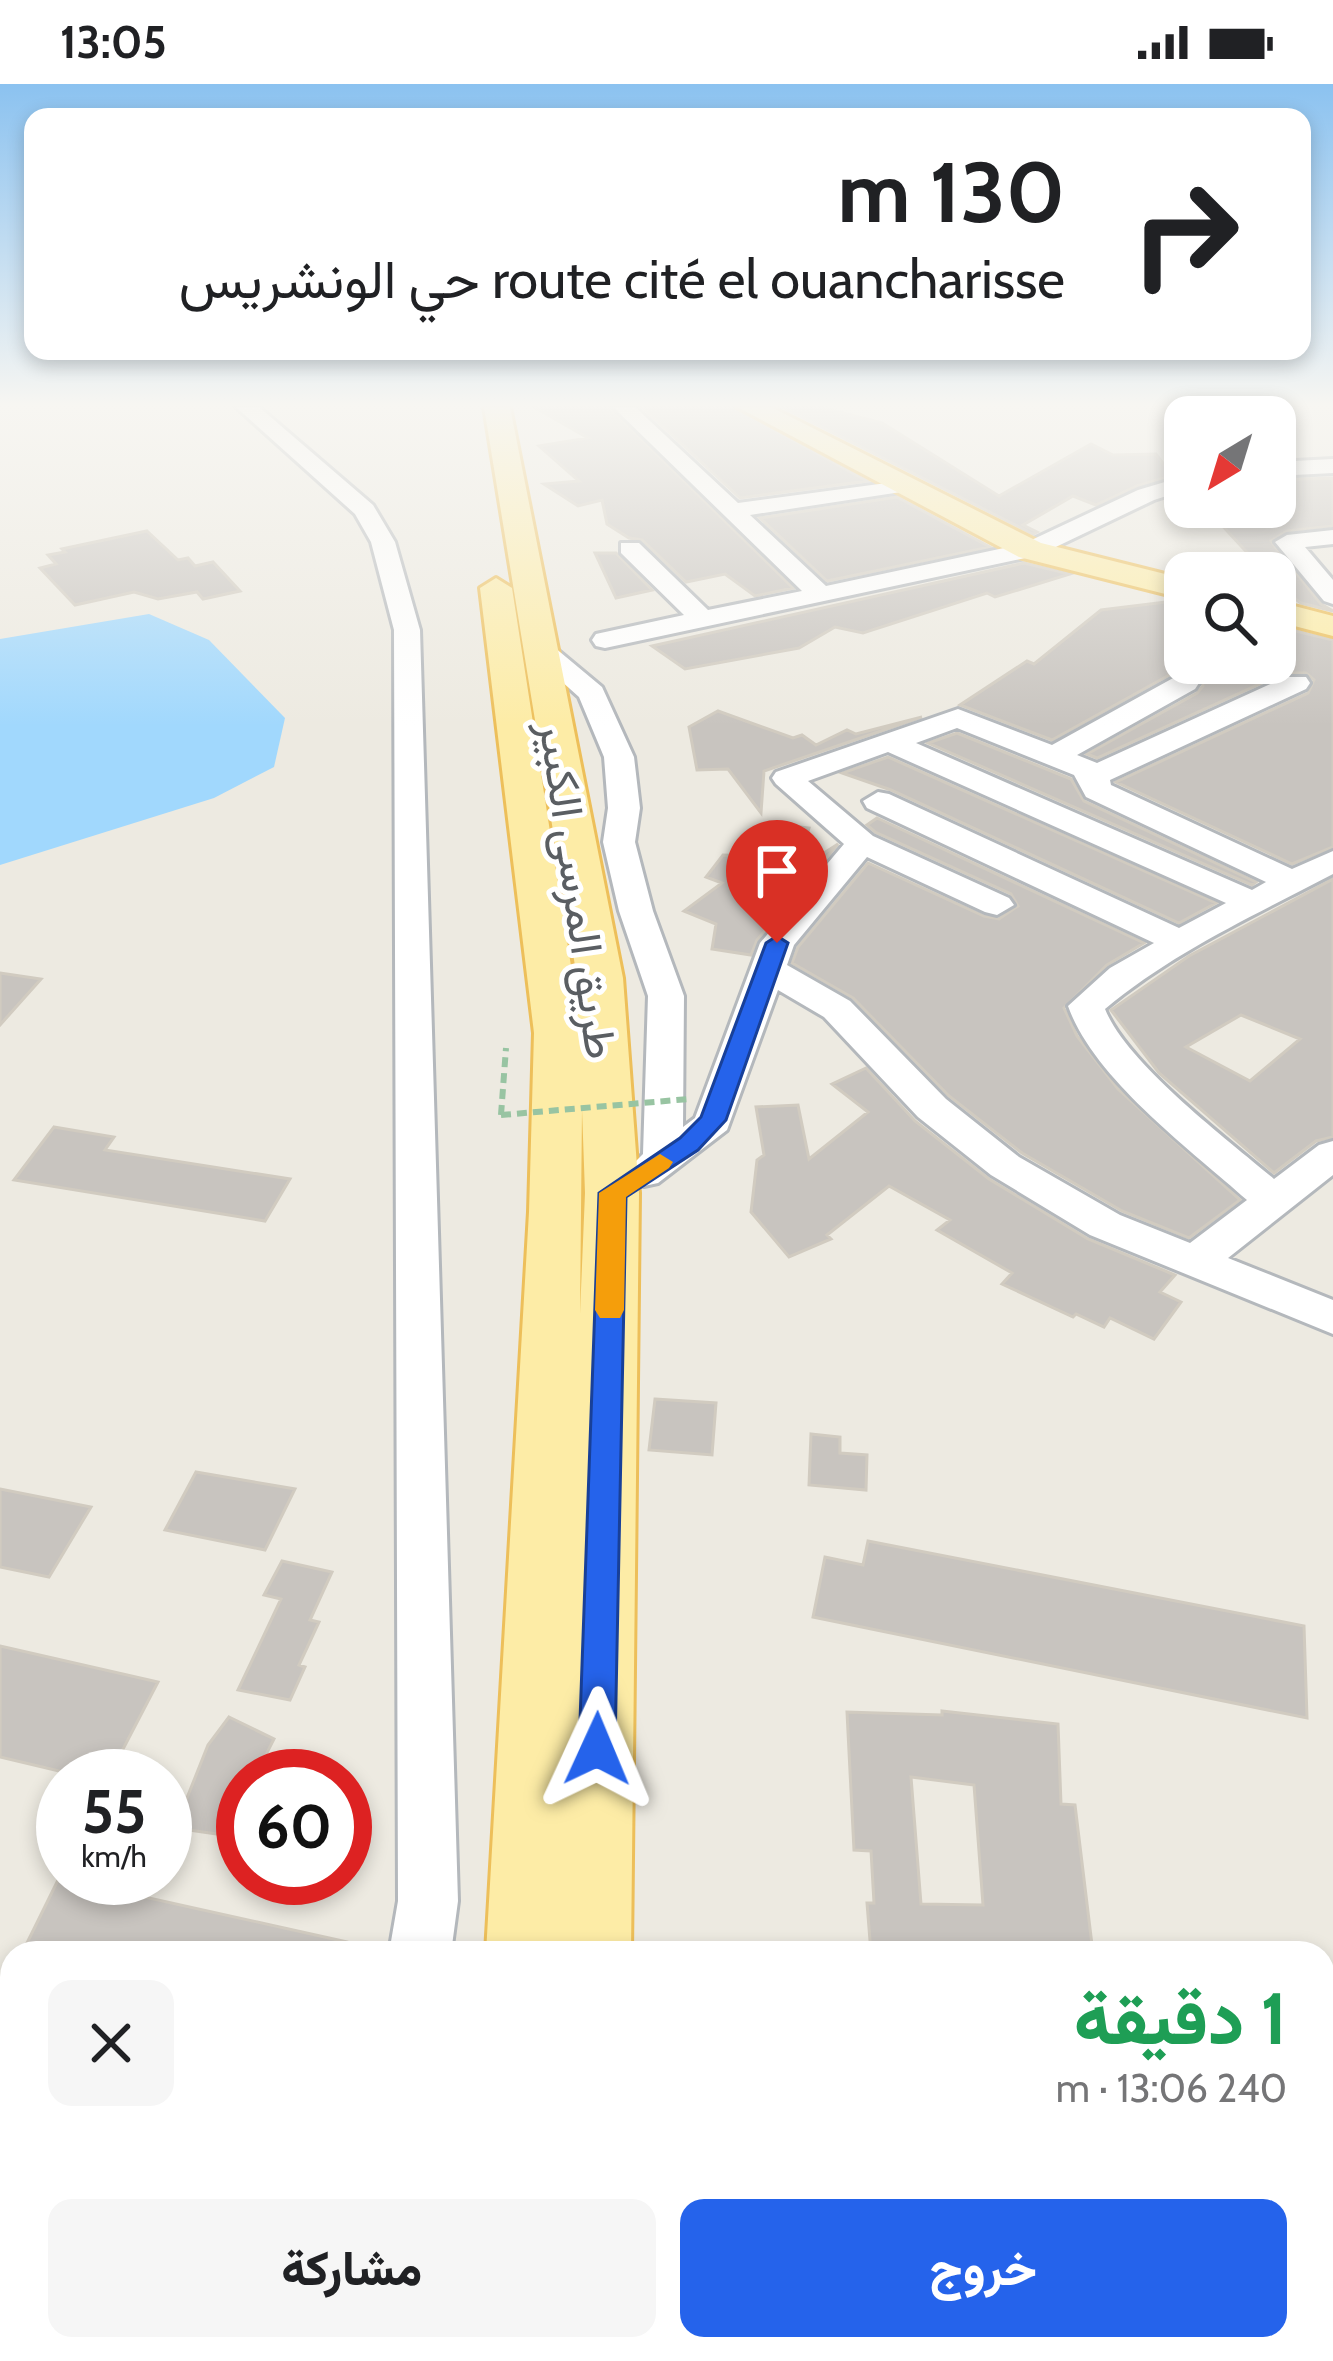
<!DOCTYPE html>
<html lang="ar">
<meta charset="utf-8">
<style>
body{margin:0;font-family:Cabin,Vazirmatn,sans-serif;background:#f6f6f6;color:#202124;direction:rtl;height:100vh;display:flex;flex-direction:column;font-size:45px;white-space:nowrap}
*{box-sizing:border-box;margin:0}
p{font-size:39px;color:#757577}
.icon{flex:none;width:66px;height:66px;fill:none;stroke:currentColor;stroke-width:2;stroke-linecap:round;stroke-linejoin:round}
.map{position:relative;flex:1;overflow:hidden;direction:ltr}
.side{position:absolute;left:0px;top:1857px;width:1335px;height:420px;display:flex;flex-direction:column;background:#fff;border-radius:36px 36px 0 0;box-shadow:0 6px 18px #0003;direction:rtl}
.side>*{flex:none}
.hud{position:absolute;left:24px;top:24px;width:1287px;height:252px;border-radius:24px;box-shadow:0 6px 18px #0003;direction:rtl;background:#fff;color:#202124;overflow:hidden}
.needle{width:78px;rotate:218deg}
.fabs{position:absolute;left:1164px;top:312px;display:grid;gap:24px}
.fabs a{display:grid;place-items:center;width:132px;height:132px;border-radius:24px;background:#fff;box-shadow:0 6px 18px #0003;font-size:60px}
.speed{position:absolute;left:36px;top:1665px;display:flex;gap:24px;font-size:60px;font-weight:700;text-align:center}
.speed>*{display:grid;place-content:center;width:156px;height:156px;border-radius:50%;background:#fff;box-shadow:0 6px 18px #0003;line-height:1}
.speed small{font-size:30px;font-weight:400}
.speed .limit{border:18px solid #d22;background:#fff;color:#111}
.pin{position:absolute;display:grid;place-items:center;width:102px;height:102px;color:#fff;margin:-123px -51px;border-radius:50% 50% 50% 0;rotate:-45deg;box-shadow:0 0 12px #0007}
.pin .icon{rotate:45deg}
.me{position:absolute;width:132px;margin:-66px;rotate:1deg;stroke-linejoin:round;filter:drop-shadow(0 0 9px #0008)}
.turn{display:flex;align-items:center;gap:42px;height:252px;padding:0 48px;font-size:54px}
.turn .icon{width:156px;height:156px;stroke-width:2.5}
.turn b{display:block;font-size:84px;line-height:102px}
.round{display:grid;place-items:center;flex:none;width:126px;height:126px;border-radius:24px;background:#f6f6f6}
.overview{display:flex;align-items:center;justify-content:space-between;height:204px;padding:0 48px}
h1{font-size:72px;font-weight:800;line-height:90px;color:#1e9e55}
.primary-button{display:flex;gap:24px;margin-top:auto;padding:24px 48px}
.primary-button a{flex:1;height:138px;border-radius:24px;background:#2563eb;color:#fff;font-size:48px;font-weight:800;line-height:138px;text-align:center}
.primary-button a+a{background:#f6f6f6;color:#202124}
.status{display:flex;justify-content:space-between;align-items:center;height:84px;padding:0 60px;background:#fff;direction:ltr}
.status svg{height:33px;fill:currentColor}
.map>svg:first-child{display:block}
</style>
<div class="status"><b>13:05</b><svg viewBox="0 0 49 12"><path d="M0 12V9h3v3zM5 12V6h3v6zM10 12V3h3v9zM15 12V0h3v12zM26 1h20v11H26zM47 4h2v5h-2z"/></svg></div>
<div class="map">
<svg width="1333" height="2277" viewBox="0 0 1333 2277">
<rect width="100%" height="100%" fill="#edeae1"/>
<path fill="#a1d8fd" d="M149 530 209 556 285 634 274 683 214 714 0 781V555Z"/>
<path fill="#c8c4bf" stroke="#d1cbc0" stroke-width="3" fill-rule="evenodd" d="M534 323H609L793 504 755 512 725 490 686 498 642 456 629 454 607 440 602 416 578 422 544 400 579 397 539 362 588 354Z
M642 323H733L867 397 740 414Z
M782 323H820L882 339 999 412 1091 360 1113 371 1156 370 1168 386 1185 382V388L1137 402 1096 421 1073 412 1023 441 1037 448 1033 450Z
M1333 394V442L1287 447 1271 457 1321 520 1333 527 1301 519 1275 500V489H1266L1205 423H1243L1275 436V396Z
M897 413 990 463 827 497 760 434Z
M147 447 178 476 188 474 195 482 213 478 240 507 203 515 197 508 158 515 134 508 75 521 40 484 56 480 48 471 65 468 62 465Z
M595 469H616L652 506 616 514Z
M1024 479 1070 490 995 513 987 509 863 549 835 543 799 564 685 585 652 562Z
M1174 517 1185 519V579H1283L1275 566V542L1333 556V763L1292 780 1116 698 1308 609 1314 596 1306 589H1284L1097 674 1087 670 1197 609 1203 602 1199 590 1173 589 1052 656 960 621 1027 577 1034 580 1101 526Z
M718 627 793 654 802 651 816 661 847 646 856 650 922 633 764 687 761 729 728 685 697 686 689 643Z
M957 649 1071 695 1084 717 1256 798 1252 801 928 659Z
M888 673 1216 819 1179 839 891 706 842 689Z
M877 734 1144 859 1107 881 1064 924 1077 952 1118 1005 1240 1116 1189 1154 1122 1127 1022 1069 949 1012 853 914 792 879 798 863 868 779 984 832 999 835 1018 822 1011 810 875 748 867 741Z
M773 740 809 744 796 787 838 760 757 856 751 871 712 865 716 840 684 827 722 799 706 793 723 771 762 772Z
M1333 795V1053L1316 1057 1274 1089 1159 989 1111 926 1189 872ZM1241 931 1300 955 1250 997 1186 963Z
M0 889 41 895 0 941Z
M866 984 915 1037 989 1095 1088 1155 1175 1191 1160 1208 1181 1218 1154 1255 1110 1234 1104 1243 1076 1230 1073 1233 1002 1200 1012 1189 937 1146 950 1136 889 1102 827 1151 831 1155 789 1173 751 1128 757 1076 764 1071 756 1023 798 1021 809 1075 868 1028 832 1000Z
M54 1043 114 1053 105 1066 290 1095 265 1137 14 1096Z
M655 1315 716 1319 712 1371 649 1366Z
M811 1350 840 1353V1369L867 1371 866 1406 809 1401Z
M196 1388 295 1405 265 1466 165 1446Z
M0 1405 91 1423 49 1493 0 1483Z
M868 1457 1304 1542 1307 1634 813 1533 825 1473 863 1481Z
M282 1477 332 1488 310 1536 319 1538 299 1581 305 1583 290 1616 238 1606 281 1515 264 1511Z
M0 1562 158 1598 109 1692H80L0 1673Z
M942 1627 1058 1640 1061 1720 1075 1721 1093 1869H871L867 1819H874L871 1767 854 1766 847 1628 942 1631ZM911 1693 974 1701 983 1821 921 1820Z
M229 1633 274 1655 255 1692H243V1717L231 1752 175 1744 208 1661Z
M59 1794 347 1858 346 1869H22Z"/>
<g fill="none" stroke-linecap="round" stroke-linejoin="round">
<defs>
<path id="minor" d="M236 323H259L373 421 395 458 420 546 458 1817 451 1869H389L398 1817 394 546 371 458 355 430Z
M613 323H635L738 419 909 396V406L901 408 750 431 826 502 1023 460 1138 406 1185 392V406L1154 416 1039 471 605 564 596 562 592 556 596 550 684 531 621 469V459H639L708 526 802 507Z
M1333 375V389L1275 392V378Z
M1333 446V460L1305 463 1333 496V520L1324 517 1275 458 1287 451Z
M544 561 554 563 602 603 634 673 640 724 635 758 653 827 684 912 683 1043 695 1034 760 859 844 760 776 700 772 694 776 688 958 625 1052 661 1175 593H1195L1199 599 1195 605 1077 671 1097 679 1286 593H1306L1310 599 1306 605 1110 696 1111 701 1292 785 1333 767V790C1255 831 1173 868 1105 925 1127 980 1227 1055 1274 1095L1319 1061 1333 1057V1091L1228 1174 1333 1216V1250L1090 1151 991 1091 918 1033 824 933 778 906 727 1046 658 1099 644 1102 630 1099 624 1089 643 1070 648 912 619 827 603 758 608 724 604 673 579 613 530 569ZM957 644 1074 691 1086 713 1266 798 1252 806 916 659ZM888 668 1226 819 1179 844 889 710 878 708 863 717 867 724 1154 859 1110 884 1068 922C1094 995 1190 1065 1247 1116L1190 1159 1120 1131 1019 1073 946 1015 850 917 787 881 794 861 867 773 985 828 997 831 1014 821 1009 814 873 752 808 697Z
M299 2265H371L367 2277H295Z"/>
<path id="major" d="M484 323H510L623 894 639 1109 631 1869H486L529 1128 534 949 480 504 496 494 512 504 578 927 577 894ZM582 1025 585 1109 580 1230Z
M737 323H771L1041 459 1185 495V515L1019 473Z
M1275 517 1333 532V552L1275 537Z
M452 2265H626V2277H451Z"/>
</defs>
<use href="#minor" stroke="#b4b8bc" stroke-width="6"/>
<use href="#major" stroke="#edbf5a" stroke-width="6"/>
<path stroke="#98c4a2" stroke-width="6" stroke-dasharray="10 6" stroke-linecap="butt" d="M501 1031 506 964"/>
<use href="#minor" fill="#fff" fill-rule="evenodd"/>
<use href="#major" fill="#fdeca6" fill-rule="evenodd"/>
<path stroke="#98c4a2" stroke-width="6" stroke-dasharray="10 6" stroke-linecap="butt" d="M501 1031 689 1015"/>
</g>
<linearGradient id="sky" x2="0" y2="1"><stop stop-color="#8bc2f0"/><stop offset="0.5" stop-color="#f7f6f2"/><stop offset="1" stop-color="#f7f6f2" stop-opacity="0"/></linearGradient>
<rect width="1333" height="642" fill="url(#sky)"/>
<path fill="#2563eb" stroke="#184099" stroke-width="3" d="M777 852 788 859 726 1036 698 1066 626 1113 615 1665 610 1677 597 1681 584 1677 579 1665 599 1109 680 1054 701 1033 766 859Z"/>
<path fill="#f59e0b" d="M660 1070 673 1078 669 1084 626 1113 624 1226 620 1234H600L595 1226 599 1109Z"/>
<g text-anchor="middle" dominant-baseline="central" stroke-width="10" stroke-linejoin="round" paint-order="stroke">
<g font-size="45" fill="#5a5e62" stroke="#fff">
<text transform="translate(579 806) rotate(82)">طريق المرسى الكبير</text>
</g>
</g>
</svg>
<div class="fabs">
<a><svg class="needle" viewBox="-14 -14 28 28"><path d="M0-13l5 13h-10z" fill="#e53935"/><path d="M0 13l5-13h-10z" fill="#757577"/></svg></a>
<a><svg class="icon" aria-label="search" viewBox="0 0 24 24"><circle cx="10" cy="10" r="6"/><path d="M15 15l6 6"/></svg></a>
</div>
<div class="speed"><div>55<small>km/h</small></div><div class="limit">60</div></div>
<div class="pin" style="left:777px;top:859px;background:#d93025"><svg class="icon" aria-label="arrive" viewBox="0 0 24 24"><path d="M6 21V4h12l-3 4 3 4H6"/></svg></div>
<svg class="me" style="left:597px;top:1665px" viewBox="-20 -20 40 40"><path d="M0-17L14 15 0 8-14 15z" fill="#2563eb" stroke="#fff" stroke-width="4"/></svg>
<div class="hud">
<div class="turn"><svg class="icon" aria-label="right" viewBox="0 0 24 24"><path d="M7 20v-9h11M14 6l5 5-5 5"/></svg><div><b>130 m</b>route cité el ouancharisse حي الونشريس</div></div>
</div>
<section class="side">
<div class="overview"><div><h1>1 دقيقة</h1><p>240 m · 13:06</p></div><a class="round"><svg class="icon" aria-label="close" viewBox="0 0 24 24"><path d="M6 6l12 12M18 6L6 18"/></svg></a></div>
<div class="primary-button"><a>خروج</a><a>مشاركة</a></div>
</section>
</div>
